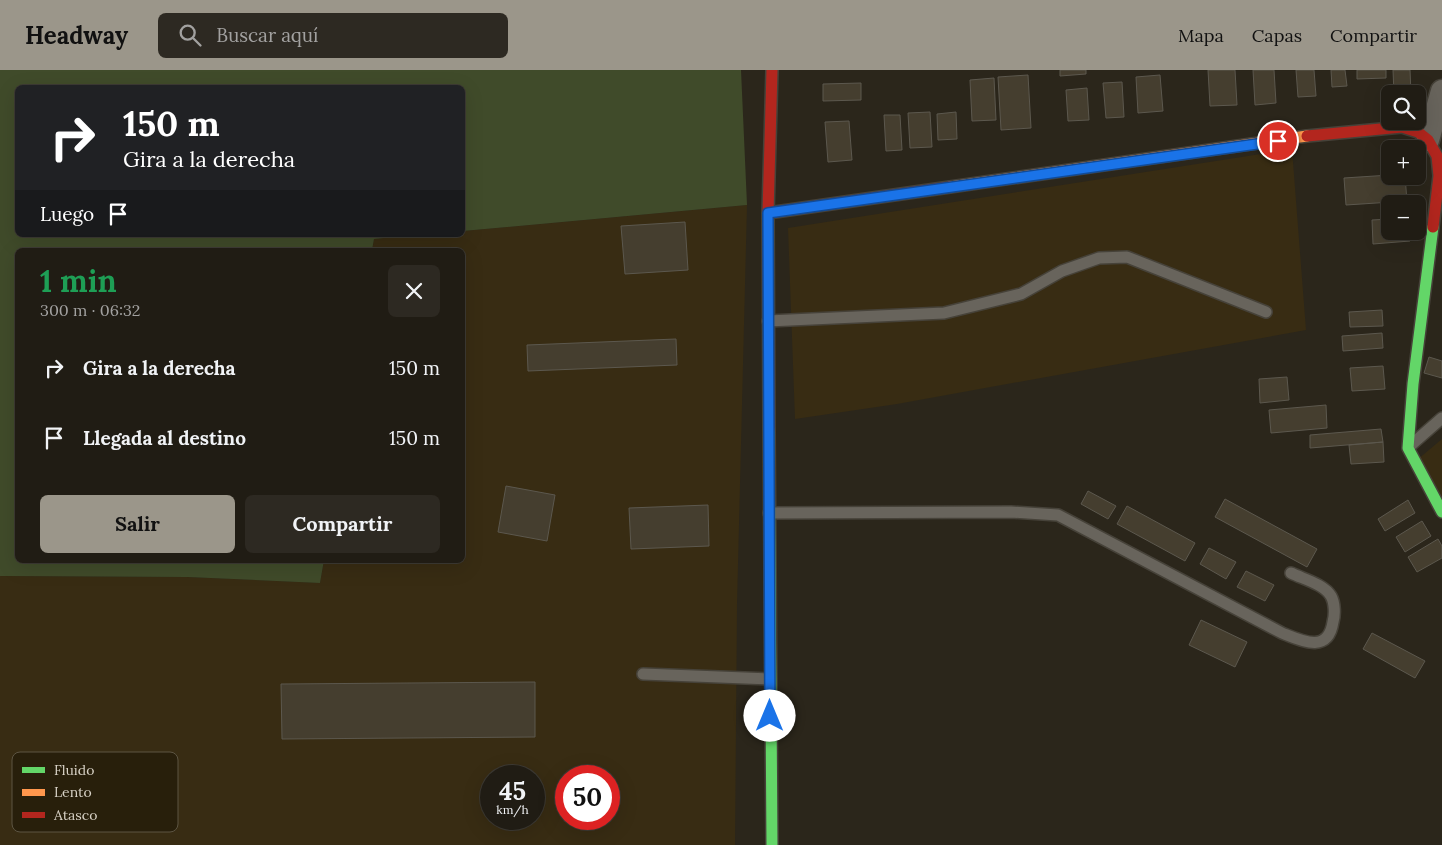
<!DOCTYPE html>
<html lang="es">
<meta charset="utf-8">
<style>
body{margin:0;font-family:Lora,serif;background:#2d2922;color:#f1f3f6;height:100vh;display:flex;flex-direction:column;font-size:19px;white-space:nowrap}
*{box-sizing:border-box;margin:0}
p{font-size:16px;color:#a2a1a0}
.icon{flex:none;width:28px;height:28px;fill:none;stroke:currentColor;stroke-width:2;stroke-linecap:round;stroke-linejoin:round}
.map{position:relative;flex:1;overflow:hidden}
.sheet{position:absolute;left:15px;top:178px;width:450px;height:315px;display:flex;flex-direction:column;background:#201c14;border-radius:8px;box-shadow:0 5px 20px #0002,0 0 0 1px #3d3a34}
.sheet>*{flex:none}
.top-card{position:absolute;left:15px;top:15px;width:450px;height:152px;border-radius:8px;box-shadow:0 5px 20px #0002,0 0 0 1px #3d3a34;background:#202124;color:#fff;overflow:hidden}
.tools{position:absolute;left:1381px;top:15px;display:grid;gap:10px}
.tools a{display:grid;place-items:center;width:45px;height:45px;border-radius:8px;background:#201c14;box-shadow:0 5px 20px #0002,0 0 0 1px #3d3a34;font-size:25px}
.speed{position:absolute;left:480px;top:695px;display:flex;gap:10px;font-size:25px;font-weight:700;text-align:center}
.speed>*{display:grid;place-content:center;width:65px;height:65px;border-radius:50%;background:#201c14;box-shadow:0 5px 20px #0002,0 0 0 1px #3d3a34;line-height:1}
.speed small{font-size:12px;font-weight:400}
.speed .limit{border:8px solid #d22;background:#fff;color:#111}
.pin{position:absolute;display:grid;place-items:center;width:42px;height:42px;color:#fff;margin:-21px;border:2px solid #fff;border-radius:50%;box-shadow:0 1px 5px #0007}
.me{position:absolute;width:55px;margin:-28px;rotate:0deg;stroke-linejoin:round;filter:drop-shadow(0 0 4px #0008)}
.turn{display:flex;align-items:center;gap:18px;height:105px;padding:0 25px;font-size:22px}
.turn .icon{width:65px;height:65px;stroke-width:2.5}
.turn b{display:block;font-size:35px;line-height:42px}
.then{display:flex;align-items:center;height:48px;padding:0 25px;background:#0003;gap:10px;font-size:19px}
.round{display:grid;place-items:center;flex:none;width:52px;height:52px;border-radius:8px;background:#2d2922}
.summary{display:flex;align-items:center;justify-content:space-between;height:85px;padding:0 25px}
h1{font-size:30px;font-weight:800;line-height:38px;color:#1e9e55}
.primary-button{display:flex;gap:10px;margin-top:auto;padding:10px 25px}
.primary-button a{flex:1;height:58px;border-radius:8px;background:#9b968a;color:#111;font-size:20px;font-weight:800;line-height:58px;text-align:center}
.primary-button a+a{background:#2d2922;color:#f1f3f6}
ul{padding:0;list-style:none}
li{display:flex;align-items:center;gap:15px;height:70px;padding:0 25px}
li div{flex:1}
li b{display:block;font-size:19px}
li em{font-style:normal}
header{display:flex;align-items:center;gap:30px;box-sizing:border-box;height:70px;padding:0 25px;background:#9b968a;color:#111}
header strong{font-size:24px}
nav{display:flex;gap:28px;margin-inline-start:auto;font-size:18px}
.search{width:350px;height:45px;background:#2d2922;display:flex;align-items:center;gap:12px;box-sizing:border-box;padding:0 18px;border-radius:8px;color:#a2a1a0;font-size:19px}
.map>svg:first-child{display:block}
</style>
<header>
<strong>Headway</strong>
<div class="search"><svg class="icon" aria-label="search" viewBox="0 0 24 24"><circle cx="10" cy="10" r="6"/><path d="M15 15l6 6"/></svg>Buscar aquí</div>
<nav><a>Mapa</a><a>Capas</a><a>Compartir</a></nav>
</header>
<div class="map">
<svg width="1442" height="775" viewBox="0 0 1442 775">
<rect width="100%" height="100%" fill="#2b261b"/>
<path fill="#382c13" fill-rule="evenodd" d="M1292 79 1306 260 897 334 795 349 788 158Z
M747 135 737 534 735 775H0V506L187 507 320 513 324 490H462V180H372L374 169 415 165H462L463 161ZM491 706H534V749H491ZM566 706H609V749H566Z
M1442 369V433L1417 390Z"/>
<path fill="#404b2a" d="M0 0H741L747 135 463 161 462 18H18V165H415L374 169 372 180H18V490H324L320 513 187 507 0 506Z"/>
<path fill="#453e2f" stroke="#5c584e" d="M1060 0H1086V4L1060 6Z
M1208 0H1235L1237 35 1210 36Z
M1253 0H1274L1276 33 1255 35Z
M1296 0H1314L1316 26 1298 27Z
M1331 0H1345L1347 16 1332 17Z
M1357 0H1386V8L1357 9Z
M1393 0H1410L1411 24H1394Z
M1028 5 1031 58 1001 60 998 7Z
M1160 5 1163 41 1138 43 1136 7Z
M994 8 996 50 972 51 970 10Z
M1122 12 1124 47 1106 48 1103 13Z
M861 13V30L823 31V14Z
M1087 18 1089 50 1068 51 1066 20Z
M930 42 932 77 910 78 908 43Z
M956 42 957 69 938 70 937 44Z
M884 45H900L902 80 886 81Z
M849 51 852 90 828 92 825 52Z
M1390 105 1405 106 1407 131 1346 135 1344 108Z
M1390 149V161H1409L1410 171 1373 174 1372 150Z
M685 152 688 200 625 204 621 156Z
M1382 240 1383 256 1350 257 1349 242Z
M1382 263 1383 278 1343 281 1342 266Z
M676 269 677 295 528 301 527 275Z
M1429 287 1442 291V308L1424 303Z
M1383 296 1385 319 1352 321 1350 298Z
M1287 307 1289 330 1260 333 1259 309Z
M1326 335 1327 358 1271 363 1269 340Z
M1381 359 1383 372 1310 378V365Z
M1383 372 1384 392 1351 394 1349 375Z
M506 416 555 425 547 471 498 462Z
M1088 421 1116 436 1108 449 1081 434Z
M1225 429 1317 479 1307 497 1215 447Z
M1408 430 1415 443 1385 461 1378 449Z
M708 435 709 476 631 479 629 438Z
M1127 436 1195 473 1185 491 1117 454Z
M1422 451 1431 466 1405 482 1396 467Z
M1438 469 1442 476V488L1417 502 1408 487Z
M1209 478 1236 492 1226 509 1200 494Z
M1246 501 1274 515 1265 531 1237 517Z
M1201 550 1247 572 1235 597 1189 575Z
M1372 563 1425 591 1415 608 1363 579Z
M535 612V667L282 669 281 614Z"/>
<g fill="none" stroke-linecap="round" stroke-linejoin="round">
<defs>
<path id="lane" d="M768 251 944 243 1021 224 1062 201 1099 188 1127 187 1266 242
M1411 375 1442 348
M769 443 1011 442 1058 445 1282 563C1302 571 1328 584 1333 552 1335 545 1335 533 1331 526 1324 514 1303 509 1291 503
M643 604 770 609"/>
<path id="street" d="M1428 70 1442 21"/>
<path id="fast" d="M1433 157 1413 314 1408 378 1442 442
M769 360 772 775"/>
<path id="slow" d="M950 117 1307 66"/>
<path id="jam" d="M1307 66 1402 57 1418 62 1428 70 1437 86 1439 106 1433 157
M768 143 950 117
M769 360 768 143 772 0"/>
</defs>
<use href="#lane" stroke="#464239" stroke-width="14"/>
<use href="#street" stroke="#464239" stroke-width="25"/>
<use href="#fast" stroke="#464239" stroke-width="14"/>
<use href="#slow" stroke="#464239" stroke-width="14"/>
<use href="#jam" stroke="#464239" stroke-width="14"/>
<use href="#lane" stroke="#68645c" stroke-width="11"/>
<use href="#street" stroke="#68645c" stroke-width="22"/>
<use href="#fast" stroke="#63d668" stroke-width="11"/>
<use href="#slow" stroke="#ff974d" stroke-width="11"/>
<use href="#jam" stroke="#b3261e" stroke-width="11"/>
</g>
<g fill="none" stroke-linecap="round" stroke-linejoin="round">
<defs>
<path id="route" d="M770 646 768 143 1278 71"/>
</defs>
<use href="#route" stroke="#114b97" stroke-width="12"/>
<use href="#route" stroke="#1a73e8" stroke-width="9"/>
</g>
<rect x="12" y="682" width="166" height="80" rx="8" fill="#281f0b" stroke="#5d5543" stroke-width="1"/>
<rect x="22" y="697" width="23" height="6" fill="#63d668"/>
<rect x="22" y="719" width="23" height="7" fill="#ff974d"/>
<rect x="22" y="742" width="23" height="6" fill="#b3261e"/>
<g font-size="14" fill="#d8d2c6">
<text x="54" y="705">Fluido</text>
<text x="54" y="727">Lento</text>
<text x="54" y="750">Atasco</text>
</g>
</svg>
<div class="tools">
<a><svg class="icon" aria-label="search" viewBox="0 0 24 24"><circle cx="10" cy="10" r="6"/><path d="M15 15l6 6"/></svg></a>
<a>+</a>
<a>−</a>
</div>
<div class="speed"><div>45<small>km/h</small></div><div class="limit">50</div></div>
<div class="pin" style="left:1278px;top:71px;background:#d93025"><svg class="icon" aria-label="arrive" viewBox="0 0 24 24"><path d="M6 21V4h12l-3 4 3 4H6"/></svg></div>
<svg class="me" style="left:770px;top:646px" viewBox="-20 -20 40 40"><circle r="19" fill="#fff"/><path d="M0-13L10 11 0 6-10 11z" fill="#1a73e8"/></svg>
<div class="top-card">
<div class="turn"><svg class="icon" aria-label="right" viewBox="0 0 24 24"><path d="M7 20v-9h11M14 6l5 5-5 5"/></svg><div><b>150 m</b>Gira a la derecha</div></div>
<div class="then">Luego<svg class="icon" aria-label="arrive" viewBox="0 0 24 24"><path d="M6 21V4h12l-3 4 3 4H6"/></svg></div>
</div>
<section class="sheet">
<div class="summary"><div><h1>1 min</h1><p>300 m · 06:32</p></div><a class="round"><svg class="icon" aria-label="close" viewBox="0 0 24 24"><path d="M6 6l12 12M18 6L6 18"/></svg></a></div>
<ul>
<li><svg class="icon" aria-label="right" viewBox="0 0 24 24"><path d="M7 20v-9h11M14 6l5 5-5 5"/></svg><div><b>Gira a la derecha</b></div><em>150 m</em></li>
<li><svg class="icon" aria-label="arrive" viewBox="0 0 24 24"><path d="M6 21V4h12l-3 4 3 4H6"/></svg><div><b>Llegada al destino</b></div><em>150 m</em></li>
</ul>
<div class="primary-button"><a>Salir</a><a>Compartir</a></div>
</section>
</div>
